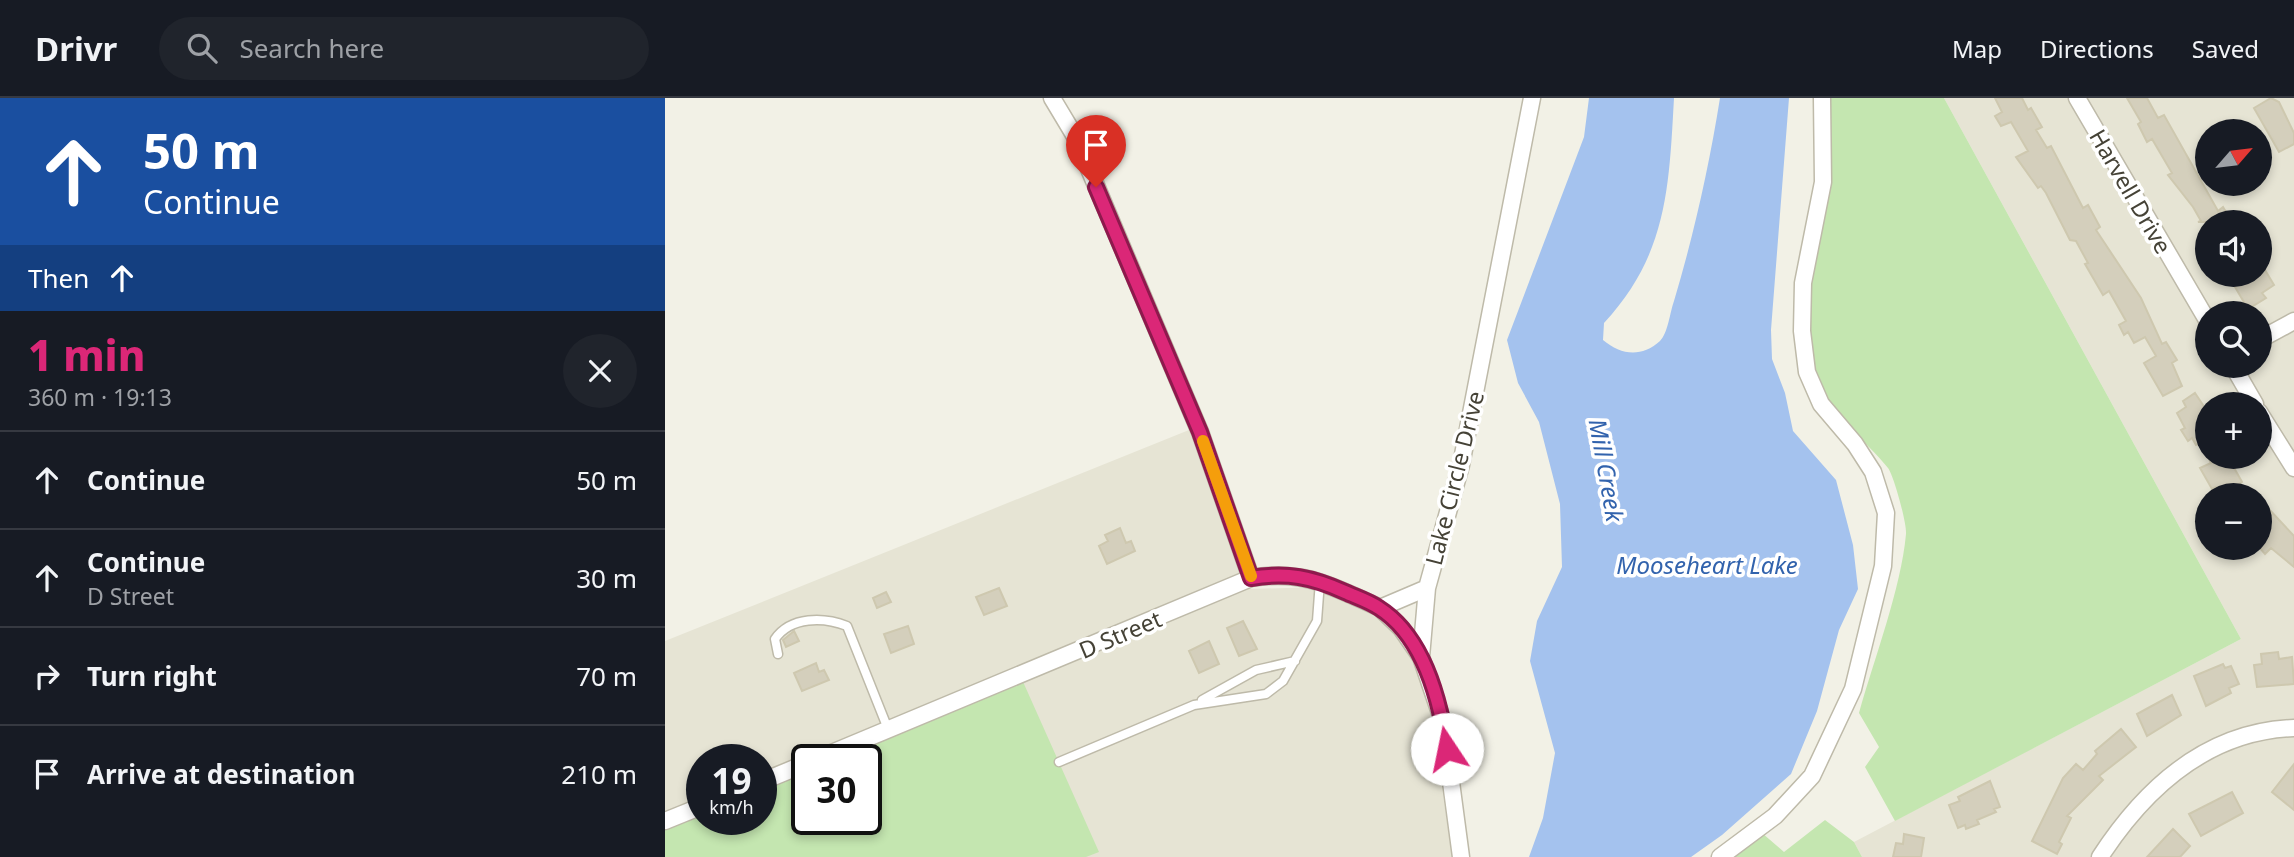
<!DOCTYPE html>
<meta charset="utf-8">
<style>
body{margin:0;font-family:"Noto Sans",sans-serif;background:#20242c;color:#f1f3f6;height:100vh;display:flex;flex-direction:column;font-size:26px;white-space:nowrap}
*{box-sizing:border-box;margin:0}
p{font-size:23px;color:#9ea1a6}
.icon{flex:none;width:38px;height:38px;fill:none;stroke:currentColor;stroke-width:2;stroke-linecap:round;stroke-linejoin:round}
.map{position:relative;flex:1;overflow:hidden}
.panel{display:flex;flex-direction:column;background:#171b24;width:665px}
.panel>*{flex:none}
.hud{background:#1a4fa0;color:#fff;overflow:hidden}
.needle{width:46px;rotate:62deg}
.buttons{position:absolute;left:1530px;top:21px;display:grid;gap:14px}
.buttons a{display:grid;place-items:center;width:77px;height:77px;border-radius:50%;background:#171b24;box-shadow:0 4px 10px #0003;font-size:35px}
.speed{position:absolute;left:21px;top:646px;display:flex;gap:14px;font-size:35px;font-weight:700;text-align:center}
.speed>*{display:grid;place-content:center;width:91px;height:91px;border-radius:50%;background:#171b24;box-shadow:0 4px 10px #0003;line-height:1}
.speed small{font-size:18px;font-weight:400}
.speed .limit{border:4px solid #111;border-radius:10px;background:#fff;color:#111}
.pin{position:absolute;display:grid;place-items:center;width:60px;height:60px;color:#fff;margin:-72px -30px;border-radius:50% 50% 50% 0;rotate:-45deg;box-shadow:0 0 7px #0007}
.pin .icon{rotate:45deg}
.me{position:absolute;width:77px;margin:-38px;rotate:349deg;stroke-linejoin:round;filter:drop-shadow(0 0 5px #0008)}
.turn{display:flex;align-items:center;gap:24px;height:147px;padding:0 28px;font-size:32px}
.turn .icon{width:91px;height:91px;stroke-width:2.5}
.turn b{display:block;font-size:49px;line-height:60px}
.then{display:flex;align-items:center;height:66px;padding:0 28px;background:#0003;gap:14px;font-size:26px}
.round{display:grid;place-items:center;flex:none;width:74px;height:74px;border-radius:37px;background:#20242c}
.overview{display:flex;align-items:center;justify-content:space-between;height:119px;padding:0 28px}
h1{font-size:42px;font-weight:800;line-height:52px;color:#db2777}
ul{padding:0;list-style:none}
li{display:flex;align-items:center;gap:21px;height:98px;padding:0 28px;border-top:2px solid #363941}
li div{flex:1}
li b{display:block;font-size:26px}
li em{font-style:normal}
header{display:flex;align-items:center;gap:42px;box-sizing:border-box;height:98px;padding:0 35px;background:#171b24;border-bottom:2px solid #363941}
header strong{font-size:33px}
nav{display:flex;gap:38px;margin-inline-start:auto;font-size:24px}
.search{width:490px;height:63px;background:#20242c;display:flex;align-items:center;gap:18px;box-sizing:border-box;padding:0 24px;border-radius:38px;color:#9ea1a6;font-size:26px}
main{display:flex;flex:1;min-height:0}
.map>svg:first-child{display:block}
</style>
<header>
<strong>Drivr</strong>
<div class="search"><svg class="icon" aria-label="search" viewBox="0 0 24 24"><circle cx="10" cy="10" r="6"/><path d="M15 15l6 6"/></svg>Search here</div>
<nav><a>Map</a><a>Directions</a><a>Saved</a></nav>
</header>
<main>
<section class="panel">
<div class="hud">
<div class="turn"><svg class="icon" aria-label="ahead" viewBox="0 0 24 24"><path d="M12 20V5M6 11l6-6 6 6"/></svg><div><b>50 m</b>Continue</div></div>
<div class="then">Then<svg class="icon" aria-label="ahead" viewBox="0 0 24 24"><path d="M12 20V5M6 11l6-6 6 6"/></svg></div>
</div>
<div class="overview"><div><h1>1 min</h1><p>360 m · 19:13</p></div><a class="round"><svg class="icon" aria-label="close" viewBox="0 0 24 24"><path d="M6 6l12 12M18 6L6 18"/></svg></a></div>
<ul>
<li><svg class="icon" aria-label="ahead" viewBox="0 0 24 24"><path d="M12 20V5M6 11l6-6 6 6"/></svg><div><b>Continue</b></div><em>50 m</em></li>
<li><svg class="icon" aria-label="ahead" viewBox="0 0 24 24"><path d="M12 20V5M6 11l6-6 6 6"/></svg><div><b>Continue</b><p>D Street</p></div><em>30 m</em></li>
<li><svg class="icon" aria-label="right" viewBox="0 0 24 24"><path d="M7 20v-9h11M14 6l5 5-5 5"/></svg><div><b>Turn right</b></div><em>70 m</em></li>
<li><svg class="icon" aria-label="arrive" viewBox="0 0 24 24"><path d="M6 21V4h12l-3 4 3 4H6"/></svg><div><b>Arrive at destination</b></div><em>210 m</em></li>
</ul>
</section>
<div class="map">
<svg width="1629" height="759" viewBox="0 0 1629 759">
<rect width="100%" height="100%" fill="#f2f1e6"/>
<path fill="#e6e4d4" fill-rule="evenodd" d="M1279 0H1629V759H1197L1189 744 1576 541ZM1542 33H1594V86H1542ZM1542 124H1594V177H1542ZM1542 215H1594V268H1542ZM1542 306H1594V359H1542ZM1542 397H1594V450H1542Z
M524 332 583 491 655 489 719 519 753 565 768 628 787 759H0V543ZM37 662H96V721H37ZM142 662H201V721H142Z"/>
<path fill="#c4e6b0" d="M1165 0H1279L1576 541 1230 723 1200 669 1214 649 1194 615C1209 561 1236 491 1241 436 1242 426 1229 378 1223 370 1202 343 1160 313 1152 279 1132 189 1155 90 1165 0Z
M355 577 434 754 421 759H0V723L37 708V721H96V684L142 665V721H201V662L150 661Z
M1160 722 1189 744 1197 759H1064L1097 735 1119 754Z"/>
<path fill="#a4c2ee" d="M924 0H1009C1004 88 1003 156 939 225L938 242C956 257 976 260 995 243 1003 235 1005 214 1009 203 1029 136 1044 69 1055 0H1124L1106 232 1107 261 1120 295 1128 333 1171 382 1188 447 1193 491 1174 532 1152 613 1126 676 1057 737 1026 759H864L878 720 890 655 865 563 872 523 897 469 895 406 874 324 853 285 842 242 919 39Z"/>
<path fill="#d4cfbc" stroke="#cec8af" stroke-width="2" d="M1330 0H1357L1363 12 1366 10 1377 29 1371 32 1382 50 1386 48 1418 110 1423 107 1435 129 1431 132 1476 200 1497 246 1501 244 1512 262 1507 265 1517 288 1498 298 1479 265 1491 258 1480 239 1469 245 1463 234 1459 237 1454 227 1461 223 1444 193 1438 197 1420 166 1423 165 1411 143 1405 142 1381 95 1376 88 1373 90 1351 59 1363 53 1346 24 1336 28 1330 18 1337 14Z
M1462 0H1482L1493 20 1499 17 1553 113 1558 109 1567 124H1533L1536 123 1528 109 1503 77 1507 75 1487 41 1482 44 1473 26 1476 24Z
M1606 0 1614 4 1629 35V46L1614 54 1589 10Z
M1594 162 1609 187 1597 195 1601 200 1583 211 1563 177H1594Z
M1530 295 1542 313V341L1531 347 1527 340 1523 343 1516 332 1520 330 1512 315 1521 309 1518 303Z
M1543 359H1583L1568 368 1577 384 1556 397 1551 389 1547 391 1535 370 1546 365Z
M1594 405 1601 413 1603 410 1629 438V469L1606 450 1600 456 1594 449Z
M455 430 461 445 466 443 470 453 442 466 434 448 443 443 440 437Z
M334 490 342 508 319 517 311 499Z
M221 494 226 504 212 510 208 500Z
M578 523 592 551 574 558 562 530Z
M243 528 249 546 226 555 219 536Z
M129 533 134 543 121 549 118 542Z
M544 543 554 566 534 575 524 553Z
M1613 554 1614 561 1627 559 1629 586 1592 589 1589 567 1597 566 1596 556Z
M151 565 154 574 159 572 164 582 137 593 129 575Z
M1558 566 1560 570 1566 568 1574 586 1564 590 1566 595 1541 608 1529 578Z
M1507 597 1516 617 1482 638 1472 616Z
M1456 631 1471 649 1434 678 1438 682 1402 718 1406 720 1394 744 1397 746 1392 756 1367 743 1398 680 1411 666 1418 672 1432 656 1430 653Z
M1629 666V712L1607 694Z
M1325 683 1335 709 1329 711 1331 714 1312 722 1314 726 1301 731 1300 727 1293 730 1284 707 1295 703 1293 699Z
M1567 694 1578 715 1536 738 1524 716Z
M1508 731 1525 748 1515 759H1482Z
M1239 736 1259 740 1256 759H1228L1231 745 1238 746Z"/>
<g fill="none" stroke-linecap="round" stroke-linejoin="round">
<defs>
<path id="lane" d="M113 556 110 541C126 518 159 519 182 528L223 631
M537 602 591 572 630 563
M394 664 529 607 601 596 618 583 652 523 655 483"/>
<path id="street" d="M387 0 411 40 535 334 586 480
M1412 0 1542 222
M1594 242 1629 223
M1568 268 1590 306
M1594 314 1629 370
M715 510 736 530 756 559
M150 662 586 480C639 471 669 489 715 510L762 490
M96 684 142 665
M0 723 37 708
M796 759 778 624 756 559 762 490 796 367 867 0
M1055 759 1110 718 1147 678 1188 591 1218 468 1221 415 1208 374 1190 346 1156 306 1142 274 1137 233 1138 185 1158 84 1157 0
M1435 759C1480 690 1542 633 1629 630"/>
</defs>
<use href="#lane" stroke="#bebaa9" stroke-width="11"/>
<use href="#street" stroke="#bebaa9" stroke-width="19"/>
<use href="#lane" stroke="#fff" stroke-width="8"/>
<use href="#street" stroke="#fff" stroke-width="16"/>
</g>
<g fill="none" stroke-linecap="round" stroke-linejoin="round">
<defs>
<path id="route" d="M431 89 535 334 586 480C622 474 647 479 680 494 691 499 704 503 714 510 758 538 775 602 782 651"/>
</defs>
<use href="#route" stroke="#8e194d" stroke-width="18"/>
<use href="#route" stroke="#db2777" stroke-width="12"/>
<path stroke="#f59e0b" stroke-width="12" d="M538 343 586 478"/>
</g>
<g text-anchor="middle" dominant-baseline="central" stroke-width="7" stroke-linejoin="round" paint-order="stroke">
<g font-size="23" fill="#454236" stroke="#fff">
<text transform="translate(1466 93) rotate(60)">Harvell Drive</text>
<text transform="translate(789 380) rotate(-76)">Lake Circle Drive</text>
<text transform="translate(455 536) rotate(-23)">D Street</text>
</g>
<g font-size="24" font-style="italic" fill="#3263ad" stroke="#fff">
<text transform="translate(942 372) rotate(80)">Mill Creek</text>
<text x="1042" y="466">Mooseheart Lake</text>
</g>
</g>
</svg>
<div class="buttons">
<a><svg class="needle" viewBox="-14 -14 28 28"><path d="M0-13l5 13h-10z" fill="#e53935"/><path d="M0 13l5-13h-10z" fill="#9ea1a6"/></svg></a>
<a><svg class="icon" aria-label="sound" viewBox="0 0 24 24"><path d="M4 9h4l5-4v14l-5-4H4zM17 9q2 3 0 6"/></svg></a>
<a><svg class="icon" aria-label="search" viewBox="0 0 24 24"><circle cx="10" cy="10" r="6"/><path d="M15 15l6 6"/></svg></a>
<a>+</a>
<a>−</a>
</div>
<div class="speed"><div>19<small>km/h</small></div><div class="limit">30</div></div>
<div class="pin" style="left:431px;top:89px;background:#d93025"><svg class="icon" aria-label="arrive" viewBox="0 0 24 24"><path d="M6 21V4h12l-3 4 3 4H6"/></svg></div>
<svg class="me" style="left:782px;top:651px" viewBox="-20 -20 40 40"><circle r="19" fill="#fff"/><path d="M0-13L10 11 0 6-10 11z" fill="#db2777"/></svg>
</div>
</main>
